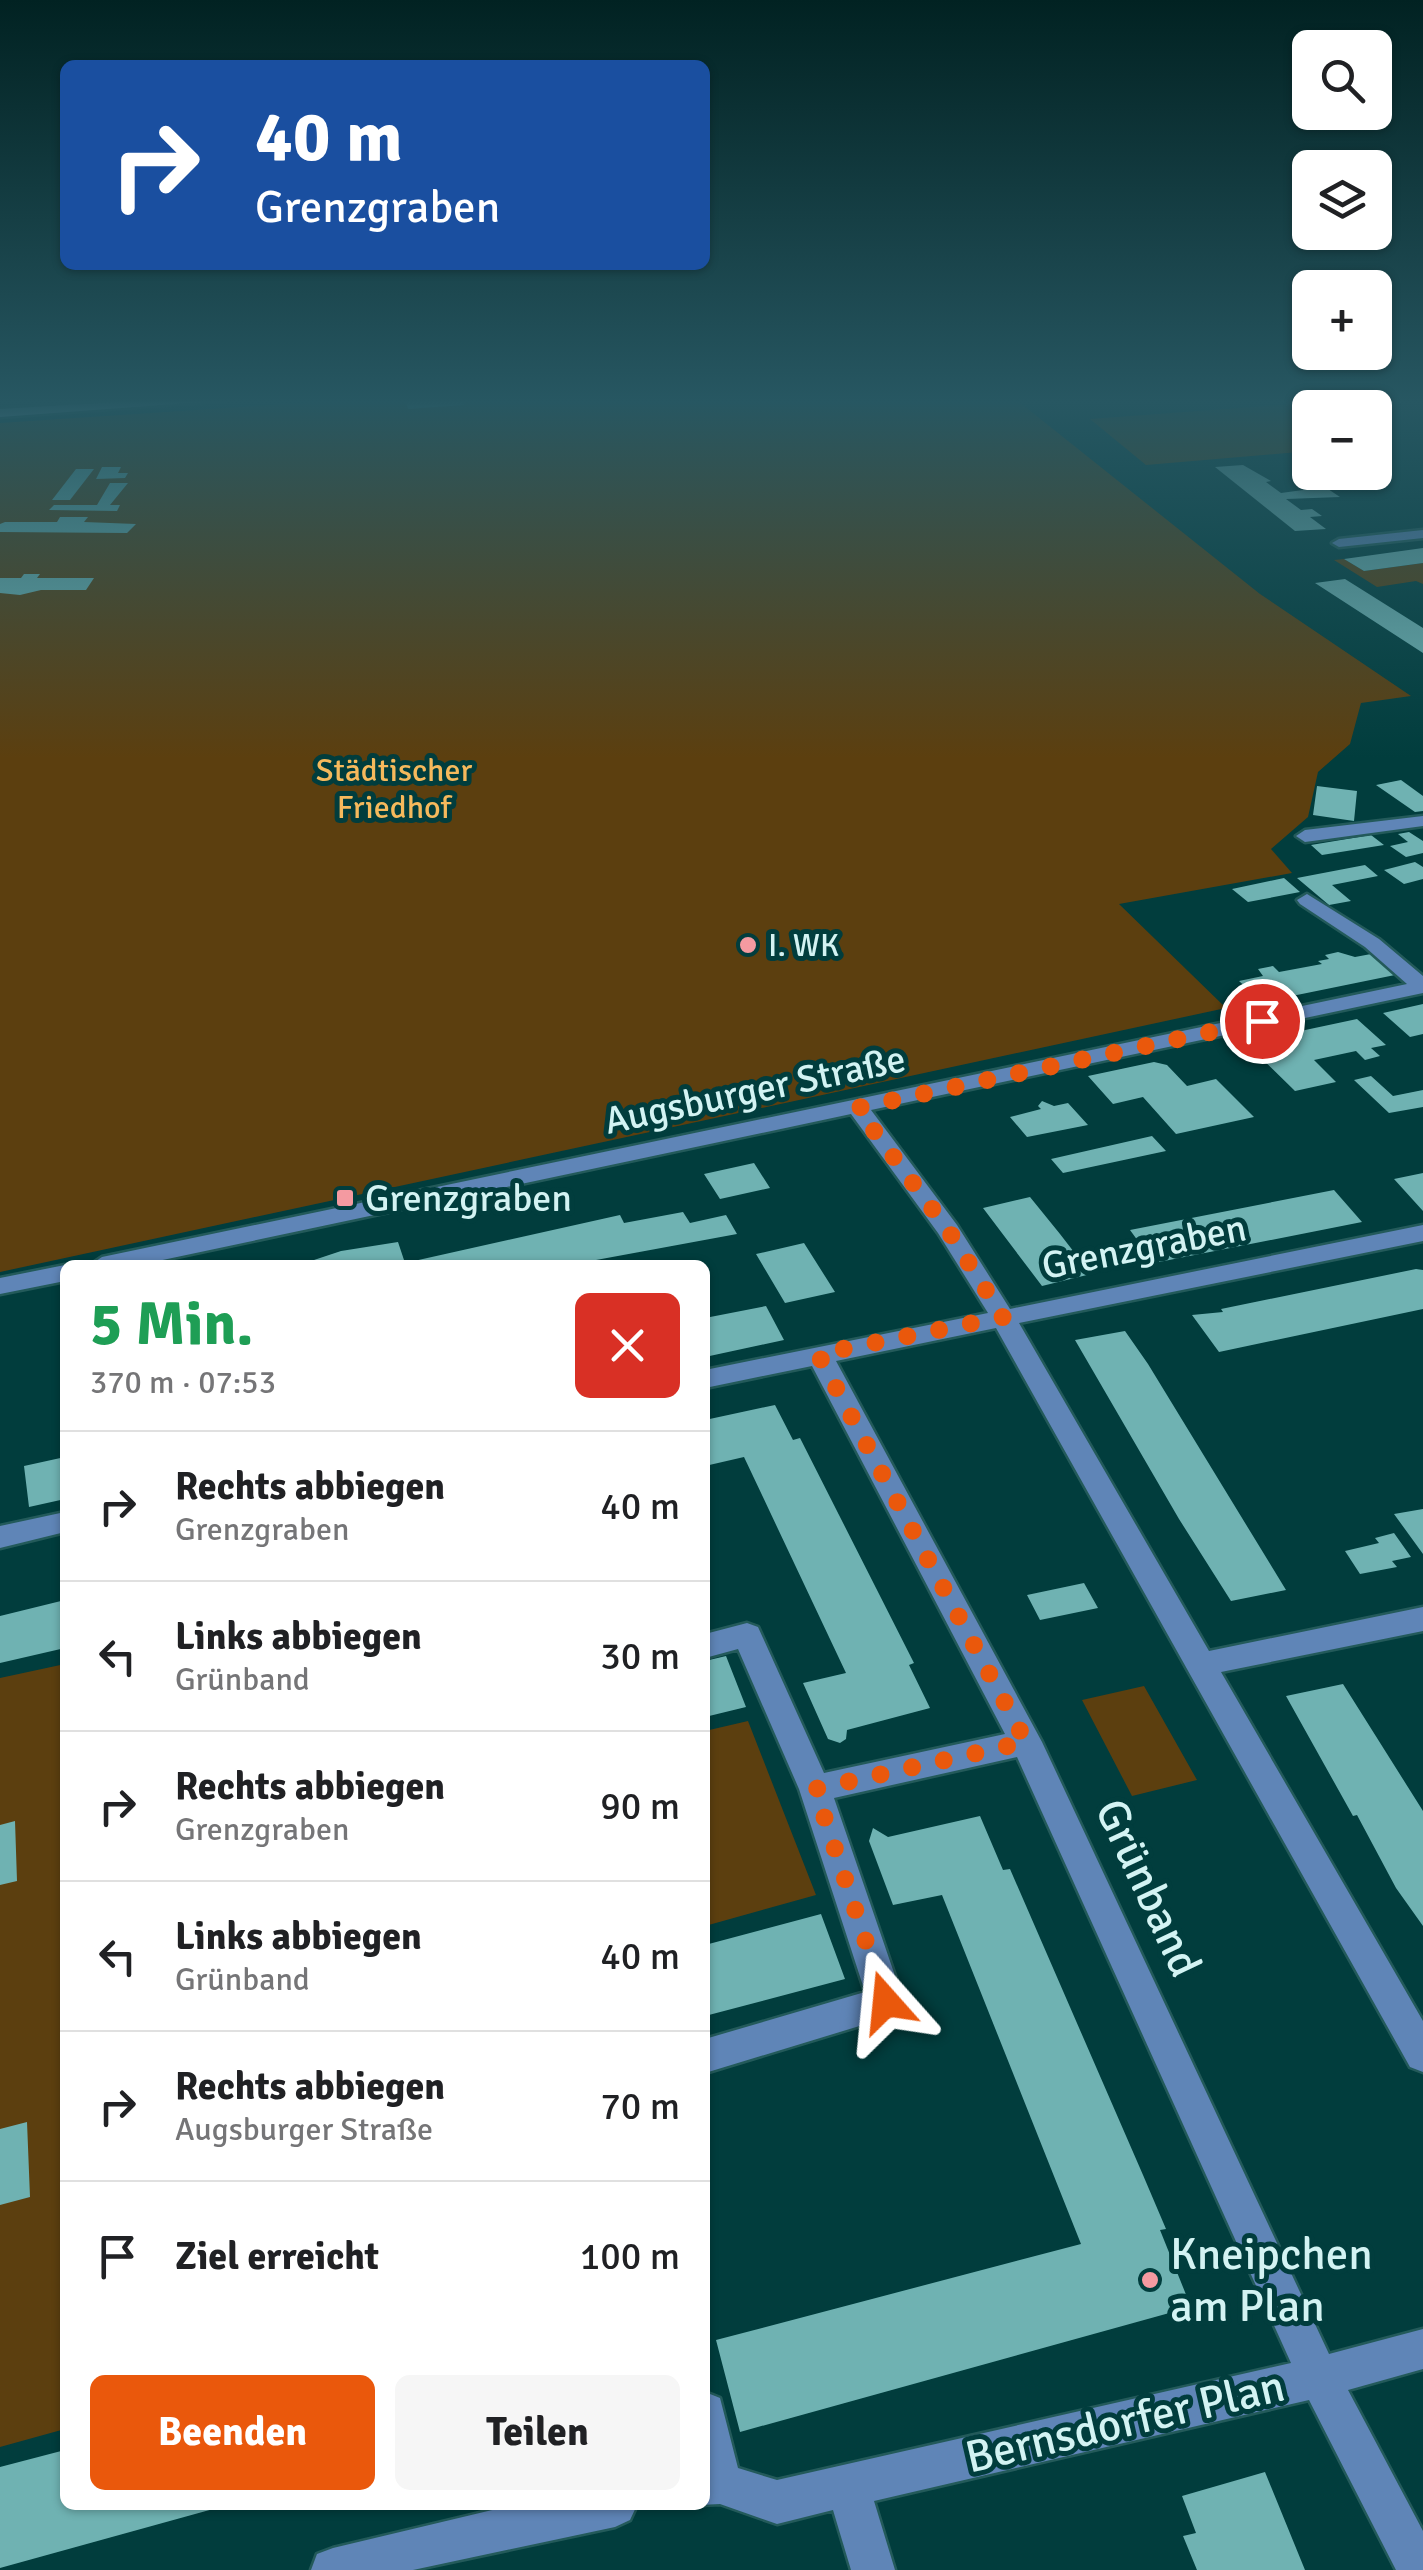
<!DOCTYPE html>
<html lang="de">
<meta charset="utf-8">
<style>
body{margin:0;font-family:Signika,sans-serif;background:#f6f6f6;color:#202124;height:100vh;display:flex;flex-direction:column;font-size:38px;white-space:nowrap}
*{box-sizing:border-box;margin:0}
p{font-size:32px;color:#757577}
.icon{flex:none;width:55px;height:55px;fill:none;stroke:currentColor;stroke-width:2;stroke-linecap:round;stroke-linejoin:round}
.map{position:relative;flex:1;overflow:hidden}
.drawer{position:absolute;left:60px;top:1260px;width:650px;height:1250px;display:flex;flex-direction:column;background:#fff;border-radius:15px;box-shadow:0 2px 8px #0004}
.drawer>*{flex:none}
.hud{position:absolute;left:60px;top:60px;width:650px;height:210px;border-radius:15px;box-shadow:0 2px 8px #0004;background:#1a4fa0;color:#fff;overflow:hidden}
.fabs{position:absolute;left:1292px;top:30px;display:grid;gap:20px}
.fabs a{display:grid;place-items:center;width:100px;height:100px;border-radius:15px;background:#fff;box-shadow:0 2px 8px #0004;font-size:50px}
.pin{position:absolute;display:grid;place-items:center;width:85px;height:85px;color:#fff;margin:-42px;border:5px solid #fff;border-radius:50%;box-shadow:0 2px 10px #0007}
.me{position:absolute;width:110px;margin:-55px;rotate:342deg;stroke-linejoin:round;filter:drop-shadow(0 0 8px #0008)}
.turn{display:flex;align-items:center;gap:35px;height:210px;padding:0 30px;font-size:45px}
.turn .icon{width:130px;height:130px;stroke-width:2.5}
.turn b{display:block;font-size:70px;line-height:85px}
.round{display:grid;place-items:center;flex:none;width:105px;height:105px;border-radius:15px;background:#f6f6f6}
.overview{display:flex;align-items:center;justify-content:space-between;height:170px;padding:0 30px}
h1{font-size:60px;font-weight:700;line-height:75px;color:#1e9e55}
.action{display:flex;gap:20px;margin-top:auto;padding:20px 30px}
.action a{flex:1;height:115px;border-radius:15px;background:#ea580c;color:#fff;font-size:40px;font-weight:700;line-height:115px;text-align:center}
.action a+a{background:#f6f6f6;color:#202124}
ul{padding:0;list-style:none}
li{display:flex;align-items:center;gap:30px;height:150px;padding:0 30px;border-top:2px solid #e0e0e0}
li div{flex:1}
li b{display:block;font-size:38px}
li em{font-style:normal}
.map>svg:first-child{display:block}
</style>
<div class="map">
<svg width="1423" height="2570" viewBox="0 0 1423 2570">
<rect width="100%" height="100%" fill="#013d3d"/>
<path fill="#5c3f0f" d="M376 398H1014L1260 594 1411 696 1361 703 1350 744 1318 772 1308 817 1271 849 1292 873 1119 904 1226 1008 0 1272V423Z
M1347 400 1361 407 1310 408V451L1146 465 1090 419Z
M1344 559 1364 571 1423 563V584L1416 581 1377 587 1334 560Z
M65 1664V2429L0 2447V1678Z
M1144 1686 1197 1780 1132 1796 1082 1700Z
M748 1721 816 1895 705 1926V1731Z"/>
<path fill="#6fb2b2" d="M416 398H461L464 405 408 409 405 399Z
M1243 465 1271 481 1266 482 1281 493 1325 487 1340 497 1286 499 1301 510 1312 509 1322 516 1310 517 1326 529 1295 531 1215 467Z
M102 467H121L118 473H128L125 478 96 479Z
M76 469H94L70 500H52Z
M110 483H128L110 505H120L117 511 49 510 54 505H97Z
M60 517H88L84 522 136 524 127 533 0 532V524L5 522H57Z
M1423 548V563L1364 571 1344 559Z
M24 574H40L37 578H94L86 590H41L20 595 0 593V578H21Z
M1345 579 1423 628V653L1315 583Z
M1401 780 1423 796V811L1415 812 1376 785Z
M1317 786 1357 791 1354 821 1313 815Z
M1409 832 1423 841V853L1406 857 1390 846 1408 842 1398 834Z
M1371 835 1384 845 1322 855 1311 845Z
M1415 862 1423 867V879L1404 884 1384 870Z
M1365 865 1378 876 1332 885 1351 901 1329 905 1297 878Z
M1284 878 1300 892 1248 902 1232 889Z
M1338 952 1355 957 1371 954 1395 975 1262 1002 1239 981 1263 976 1258 969 1273 966 1279 972 1322 964 1318 961 1329 959 1325 955Z
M1423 1004V1034L1410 1037 1383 1013Z
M1357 1019 1386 1045 1371 1048 1380 1056 1365 1060 1356 1051 1314 1060 1336 1082 1295 1091 1250 1047 1253 1041Z
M1154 1062 1167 1065 1187 1086 1216 1079 1254 1117 1176 1134 1143 1097 1113 1104 1088 1076Z
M1371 1076 1393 1096 1423 1090V1107L1389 1113 1354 1080Z
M1042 1101 1054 1106 1068 1103 1088 1125 1027 1137 1010 1117 1041 1109 1038 1106Z
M1152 1136 1166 1151 1063 1173 1051 1159Z
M754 1163 770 1188 720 1199 704 1174Z
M1423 1173V1211L1394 1179Z
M1334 1190 1362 1222 1154 1263 1130 1230Z
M1030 1197 1060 1234 1091 1274 1042 1286 983 1208Z
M683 1212 690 1223 726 1215 737 1234 569 1265H299L341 1251 398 1242 405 1263 620 1215 624 1223Z
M804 1243 835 1292 785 1303 756 1254Z
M1416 1269 1423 1270V1309L1219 1352 1192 1315 1223 1312 1221 1309Z
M766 1306 784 1340 705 1357V1318Z
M1125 1331 1148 1364 1286 1590 1231 1601 1179 1519 1075 1340Z
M775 1405 793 1440 800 1438 914 1663 909 1665 930 1708 847 1730 846 1739 840 1743 828 1739 803 1683 846 1673 744 1457 705 1466V1420Z
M65 1457V1499L29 1507 24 1466Z
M1423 1509V1554L1394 1514Z
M1394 1533 1411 1557 1392 1561 1397 1567 1360 1574 1345 1551 1379 1543 1375 1538Z
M1084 1583 1098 1608 1040 1620 1027 1595Z
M65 1600V1648L0 1663V1616Z
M726 1656 746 1707 705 1717V1661Z
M1343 1684 1423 1811V1926L1396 1888 1357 1815 1353 1816 1286 1696Z
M980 1816 1003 1870 1010 1869 1143 2175 1166 2229 1160 2230 1191 2307 740 2432 716 2340 1081 2244 942 1895 893 1905 869 1841 873 1828 888 1837Z
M15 1821 17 1881 0 1885V1825Z
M821 1914 845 1979 705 2016V1945Z
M27 2122 30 2197 0 2205V2129Z
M65 2450V2505L224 2506 0 2568V2467Z
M1265 2472 1305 2570H1197L1183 2536 1196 2533 1182 2496Z"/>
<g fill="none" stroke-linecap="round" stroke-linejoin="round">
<defs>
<path id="minor" d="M1423 530V538L1339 547 1332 543 1339 539Z
M1423 816V826L1305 842 1296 836 1305 830Z
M1307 894 1379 939 1423 976V993L871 1110 957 1225 1010 1309 1423 1225V1241L1019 1323 1209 1651 1423 1607V1631L1221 1672 1423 2021V2072L1410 2067 996 1328 836 1361 1042 1742 1329 2354 1423 2329V2369L1348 2390 1423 2531V2570H1396L1309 2400 874 2501 895 2570H851L833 2510 777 2524 720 2504 699 2505H705V2392L720 2398 738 2468 777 2480 1291 2363 1017 1757 834 1798 904 2002 899 2014 705 2073V2039L865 1992 799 1789 738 1649 705 1658V1634L747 1623 758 1627 824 1773 1005 1734 812 1366 705 1388V1370L988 1313 938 1233 851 1114 139 1265H90L102 1257 1407 984 1365 947 1300 904 1297 900Z
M65 1265V1281L0 1294V1278Z
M65 1512V1532L0 1548V1526Z
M513 2505H637L630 2520 615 2527 413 2570H311L317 2554 333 2548Z"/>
<path id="major" d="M185 398H256L0 417V409Z"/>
</defs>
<use href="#minor" stroke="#235a5a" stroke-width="5"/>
<use href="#major" stroke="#235a5a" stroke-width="5"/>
<use href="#minor" fill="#5f85b7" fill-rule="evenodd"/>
<use href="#major" fill="#b6d4fd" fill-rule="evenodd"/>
</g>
<linearGradient id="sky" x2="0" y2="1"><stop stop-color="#012222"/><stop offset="0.53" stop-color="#275762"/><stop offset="1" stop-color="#275762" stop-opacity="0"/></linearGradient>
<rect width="1423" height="758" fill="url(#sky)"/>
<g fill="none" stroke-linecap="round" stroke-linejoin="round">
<path stroke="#ea580c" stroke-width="18" stroke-dasharray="0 32.4" d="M886 2002 815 1789 1026 1742 818 1354 1003 1317 948 1230 857 1108 1262 1021"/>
</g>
<g fill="#f49aa1" stroke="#013d3d" stroke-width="4">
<circle cx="748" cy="945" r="10"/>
<rect x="335" y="1188" width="20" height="20" rx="5"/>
<circle cx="1150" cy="2280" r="10"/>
</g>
<g text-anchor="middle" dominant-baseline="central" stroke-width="10" stroke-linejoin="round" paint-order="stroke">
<g font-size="32" fill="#f6b95c" stroke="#013d3d">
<text x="394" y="770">Städtischer<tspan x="394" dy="37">Friedhof</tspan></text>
</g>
<g font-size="32" fill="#d3f3f3" stroke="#013d3d" text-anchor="start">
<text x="768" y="945">I. WK</text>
</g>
<g font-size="38" fill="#d3f3f3" stroke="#013d3d">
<text transform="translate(755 1090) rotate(-12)">Augsburger Straße</text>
<text transform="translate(1144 1247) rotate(-11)">Grenzgraben</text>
</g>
<g font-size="38" fill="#d3f3f3" stroke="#013d3d" text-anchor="start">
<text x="365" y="1198">Grenzgraben</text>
</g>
<g font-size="45" fill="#d3f3f3" stroke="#013d3d">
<text transform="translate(1148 1888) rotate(65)">Grünband</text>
<text transform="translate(1125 2422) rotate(-13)">Bernsdorfer Plan</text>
</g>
<g font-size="45" fill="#d3f3f3" stroke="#013d3d" text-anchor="start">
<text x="1170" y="2254">Kneipchen<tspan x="1170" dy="52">am Plan</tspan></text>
</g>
</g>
</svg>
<div class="fabs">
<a><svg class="icon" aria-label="search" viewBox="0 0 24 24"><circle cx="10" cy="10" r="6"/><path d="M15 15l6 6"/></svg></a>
<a><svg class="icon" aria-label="layers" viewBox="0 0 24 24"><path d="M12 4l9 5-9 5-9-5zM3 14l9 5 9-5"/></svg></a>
<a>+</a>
<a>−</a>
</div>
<div class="pin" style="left:1262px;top:1021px;background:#d93025"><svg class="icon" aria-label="arrive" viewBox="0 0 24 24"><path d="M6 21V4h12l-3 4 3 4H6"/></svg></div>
<svg class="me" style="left:886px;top:2002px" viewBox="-20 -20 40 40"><path d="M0-17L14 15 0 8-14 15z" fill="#ea580c" stroke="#fff" stroke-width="4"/></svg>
<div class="hud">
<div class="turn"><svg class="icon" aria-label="right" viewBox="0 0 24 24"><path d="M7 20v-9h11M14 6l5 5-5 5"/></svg><div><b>40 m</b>Grenzgraben</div></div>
</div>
<section class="drawer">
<div class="overview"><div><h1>5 Min.</h1><p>370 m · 07:53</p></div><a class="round" style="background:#d93025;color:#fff"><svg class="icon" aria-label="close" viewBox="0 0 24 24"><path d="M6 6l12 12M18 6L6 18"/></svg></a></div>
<ul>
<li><svg class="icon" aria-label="right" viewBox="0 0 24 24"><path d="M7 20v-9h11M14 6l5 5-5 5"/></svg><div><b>Rechts abbiegen</b><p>Grenzgraben</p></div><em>40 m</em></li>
<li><svg class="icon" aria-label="left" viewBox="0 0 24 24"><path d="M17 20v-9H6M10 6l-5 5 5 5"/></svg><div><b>Links abbiegen</b><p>Grünband</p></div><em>30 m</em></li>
<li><svg class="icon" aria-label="right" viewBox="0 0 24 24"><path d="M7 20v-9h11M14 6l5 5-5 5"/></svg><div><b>Rechts abbiegen</b><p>Grenzgraben</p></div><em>90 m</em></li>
<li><svg class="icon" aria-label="left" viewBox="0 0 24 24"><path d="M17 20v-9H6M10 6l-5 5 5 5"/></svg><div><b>Links abbiegen</b><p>Grünband</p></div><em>40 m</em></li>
<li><svg class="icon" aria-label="right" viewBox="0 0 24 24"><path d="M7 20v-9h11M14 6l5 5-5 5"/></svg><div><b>Rechts abbiegen</b><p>Augsburger Straße</p></div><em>70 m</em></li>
<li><svg class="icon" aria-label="arrive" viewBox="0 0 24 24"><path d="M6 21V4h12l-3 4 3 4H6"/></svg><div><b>Ziel erreicht</b></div><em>100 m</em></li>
</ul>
<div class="action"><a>Beenden</a><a>Teilen</a></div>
</section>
</div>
